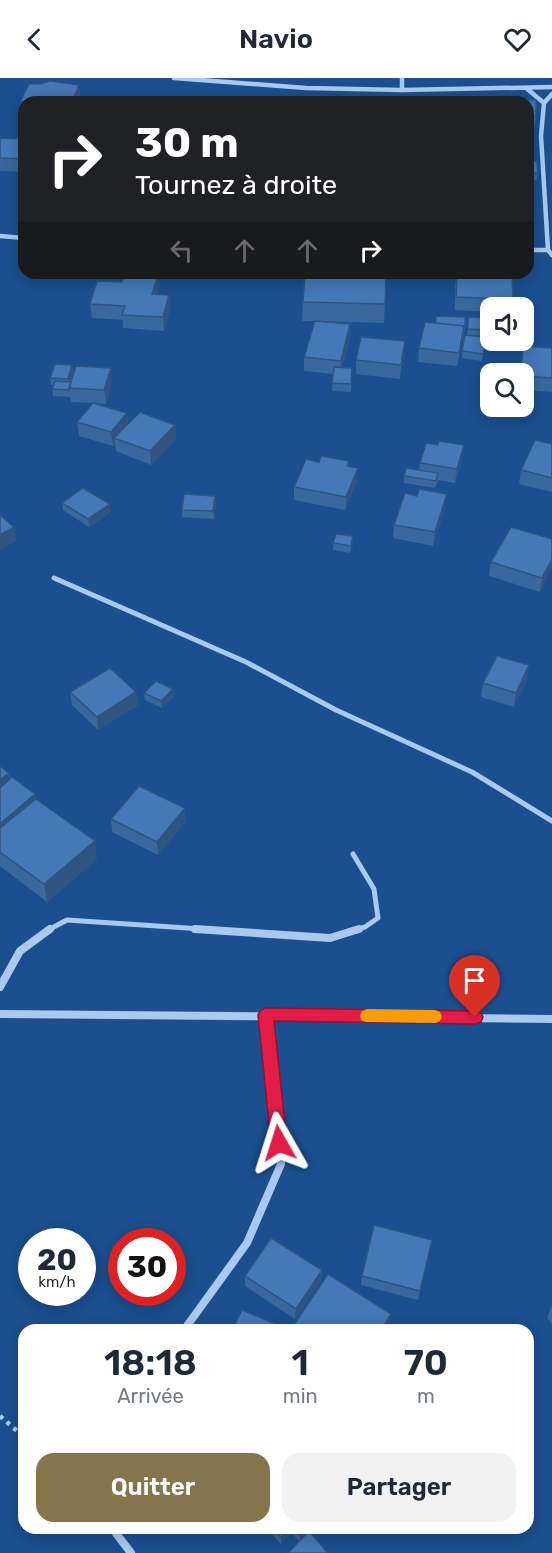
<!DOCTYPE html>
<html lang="fr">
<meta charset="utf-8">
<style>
body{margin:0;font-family:Rubik,sans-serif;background:#f2f2f3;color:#1f2937;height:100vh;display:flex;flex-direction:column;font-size:22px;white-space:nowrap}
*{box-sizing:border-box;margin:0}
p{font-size:20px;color:#747a83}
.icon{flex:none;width:33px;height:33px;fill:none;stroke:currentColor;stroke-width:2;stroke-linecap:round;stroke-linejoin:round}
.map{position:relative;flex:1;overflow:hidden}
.drawer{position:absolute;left:18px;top:1246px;width:516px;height:210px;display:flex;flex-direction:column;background:#fff;border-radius:18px;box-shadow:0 3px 15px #0003}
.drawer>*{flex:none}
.hud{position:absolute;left:18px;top:18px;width:516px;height:183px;border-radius:18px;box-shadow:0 3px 15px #0003;background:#202124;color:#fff;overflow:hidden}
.tools{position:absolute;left:480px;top:219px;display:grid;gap:12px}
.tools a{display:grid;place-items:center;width:54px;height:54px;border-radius:12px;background:#fff;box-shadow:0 3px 15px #0003;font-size:30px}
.speed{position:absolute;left:18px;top:1150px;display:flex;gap:12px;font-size:30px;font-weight:700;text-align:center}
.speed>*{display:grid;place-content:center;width:78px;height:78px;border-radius:50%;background:#fff;box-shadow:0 3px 15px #0003;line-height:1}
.speed small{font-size:15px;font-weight:400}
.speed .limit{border:9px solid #d22;background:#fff;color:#111}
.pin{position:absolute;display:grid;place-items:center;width:51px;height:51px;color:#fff;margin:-62px -26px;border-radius:50% 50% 50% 0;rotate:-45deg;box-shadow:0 0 6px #0007}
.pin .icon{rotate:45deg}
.me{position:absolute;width:66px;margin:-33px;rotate:354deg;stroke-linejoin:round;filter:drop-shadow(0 0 4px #0008)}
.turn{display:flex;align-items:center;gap:21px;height:126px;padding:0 18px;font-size:27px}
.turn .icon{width:78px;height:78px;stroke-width:2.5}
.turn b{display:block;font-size:42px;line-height:51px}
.lanes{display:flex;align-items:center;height:57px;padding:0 18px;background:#0003;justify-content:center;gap:30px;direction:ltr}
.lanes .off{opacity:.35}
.eta{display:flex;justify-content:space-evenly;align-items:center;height:102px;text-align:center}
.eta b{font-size:36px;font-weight:600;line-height:42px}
.button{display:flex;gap:12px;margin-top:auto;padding:12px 18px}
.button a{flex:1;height:69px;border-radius:18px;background:#84754c;color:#fff;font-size:24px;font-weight:600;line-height:69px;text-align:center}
.button a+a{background:#f2f2f3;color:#1f2937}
header{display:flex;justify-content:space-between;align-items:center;height:78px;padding:0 18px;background:#fff;font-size:27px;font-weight:600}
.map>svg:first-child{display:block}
</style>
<header><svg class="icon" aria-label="back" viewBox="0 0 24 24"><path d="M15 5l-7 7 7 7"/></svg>Navio<svg class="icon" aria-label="heart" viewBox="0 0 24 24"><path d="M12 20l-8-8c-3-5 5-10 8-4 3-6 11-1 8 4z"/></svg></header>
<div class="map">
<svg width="552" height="1475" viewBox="0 0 552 1475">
<rect width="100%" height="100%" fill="#1b4f8f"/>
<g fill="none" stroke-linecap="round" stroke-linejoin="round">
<path stroke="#a9c9ee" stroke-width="4.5" stroke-dasharray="4 5" stroke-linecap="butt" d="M0 1338 24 1359"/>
<path stroke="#a9c9ee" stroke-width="4.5" d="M174 0 306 10 402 12 552 9
M402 0V12
M526 10 544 25
M552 16 544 25 541 58 548 172 552 177
M0 158 24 160
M528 172H548"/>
<path stroke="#a9c9ee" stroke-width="5" d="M54 500 246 584 336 632 472 694 552 743
M353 776 374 811 378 840 365 849 355 852
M48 852 67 842 217 852"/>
<path stroke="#a9c9ee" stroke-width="8" d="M195 851 330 860 359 851
M0 909 20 873 50 851
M0 936 552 941
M184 1252 247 1165 281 1086 266 937
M112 1450 131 1475"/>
</g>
<path fill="#3a679d" d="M79 7 80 20 24 24V38H22L20 24Z
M528 24 536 39 534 52 528 51Z
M24 57V94L0 93V60L23 61Z
M528 83 538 95 537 102H529L530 129 529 143Z
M457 195 513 221 512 230H490V234L455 232V208Z
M157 200V216L169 217 170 231 164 253 123 250V242L92 240 90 226 122 204Z
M303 224 385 226 384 245 316 243 350 260 342 290H352L351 314 332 313 333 296 304 293V279L315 243H302Z
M436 238 465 250 457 288 418 284 419 270 435 245Z
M468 239 490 240V259H486L482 283 462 280V273L467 257Z
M523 268 552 270V314L524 312V296H520Z
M404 277 400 301 356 296V282Z
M72 287 73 294 70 304H112L106 326 94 325 127 335 128 346 176 361 151 387 116 373 115 365 113 368 79 358 77 344 93 325 71 324 70 319 53 318 52 311 53 307H51L50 300Z
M552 366V414L519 406 521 392Z
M462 380 455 405 438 402 435 410 404 405V398L419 392 420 385Z
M349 383V388L357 404 345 432 294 422V409L319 384Z
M62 425 111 434 89 449 63 432Z
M216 425 214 441 182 439V432Z
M445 430 433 468 393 460 394 447Z
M552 461 540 514 489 498 491 484Z
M333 465 353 466 350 475 333 472Z
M527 601 514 629 481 619 483 605Z
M173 611 174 618 162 630 145 622 144 615Z
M70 614H136L138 627 98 652 72 627Z
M0 688 9 695 11 701 35 716 36 721 97 781 47 824 0 788Z
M111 741 186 743 158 777 112 754Z
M432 1162 418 1222 361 1207 362 1198Z
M322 1192 321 1202 295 1241 245 1208V1198Z
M552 1227V1246L547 1240Z
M266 1450H313L299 1463 291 1454 281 1466Z"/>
<path fill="#305480" d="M79 7 80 20 79 24H72Z
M157 200 158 214 153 230 152 216Z
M169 217 170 231 164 253 163 239Z
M350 246V260L340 297 341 283Z
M405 263 404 277 400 301 401 287Z
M72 287 73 294 69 308 68 301Z
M111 290 112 304 106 326 104 312Z
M127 335 128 349 114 360 115 365 113 368 111 354Z
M175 347 176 361 151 387 150 373Z
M464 367 462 380 455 405 457 391Z
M358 390 357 404 345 432 346 419Z
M447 416 445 430 433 468 435 454Z
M215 418 216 425 214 441 213 433Z
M110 426 111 434 89 449 88 441Z
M14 449 16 463 0 472V457Z
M353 458V466L350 475 351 468Z
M552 481V490L540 514 542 500Z
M529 587 527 601 514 629 516 615Z
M173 611 174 618 162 630 161 623Z
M136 614 138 627 98 652 97 639Z
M9 695 13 712 0 723V702Z
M35 716 38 729 0 761V746Z
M185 730 186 743 158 777 157 764Z
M95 763 97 781 47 824 44 806Z
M322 1192 321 1202 295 1241 296 1231Z
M391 1236 390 1246 385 1252H381Z
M288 1450H291V1454L281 1466V1459Z
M307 1450H313L300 1465V1458Z"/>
<path fill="#4478b7" stroke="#305480" stroke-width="1.5" d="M50 3 79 7 72 24H20L29 6H40Z
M491 20 536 22V39L528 38V24H490Z
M24 57V81L0 80V60L23 61Z
M528 83H537L538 95H528Z
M528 101H529L530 129H528Z
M305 195H386L385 226 303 224Z
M457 195H497L512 196 513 221 456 219Z
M124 198 157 200 152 216 169 217 163 239 122 237 125 228 90 226 97 203 122 204Z
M436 238 465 239V250H464V248L436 245Z
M468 239 490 240V252L468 251Z
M315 243 350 246 341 283 304 279Z
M425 244 464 248 459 275 419 270Z
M465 257 486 259 483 276 462 273Z
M361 259 405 263 401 287 356 282Z
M523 268 552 270V300L524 298V296H521Z
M55 286 72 287 68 301 50 300Z
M76 288 111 290 104 312 69 310Z
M334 289 352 290 351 306 332 305Z
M55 303 71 304 69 312 52 311Z
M93 325 127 335 111 354 77 344Z
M140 334 175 347 150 373 114 360Z
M535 362 552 366V400L521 392Z
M439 363 464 367 457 391 420 385 426 365 438 367Z
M321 378 349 383 347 388 358 390 346 419 294 409 306 381 319 384Z
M406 390 438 395 436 403 404 398Z
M83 410 110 426 88 441 62 425Z
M419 411 447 416 435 454 394 447 405 415 417 418Z
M184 416 215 418 213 433 182 432Z
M0 437 14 449 0 457Z
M511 449 552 461V481L542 500 491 484Z
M336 456 353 458 351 468 333 465Z
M497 578 529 587 516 615 483 605Z
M110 590 136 614 97 639 70 614Z
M156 603 173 611 161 623 144 615Z
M0 688 9 695 0 702Z
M12 699 35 716 0 746V710Z
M139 708 185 730 157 764 111 741Z
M36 721 95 763 44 806 0 774V750Z
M374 1147 432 1162 420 1213 362 1198Z
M271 1160 322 1192 296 1231 245 1198Z
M328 1196 391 1236 381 1252H292L291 1251Z
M242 1232 290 1252H232Z
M273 1450H288L281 1459Z
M294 1450H307L300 1458Z
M309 1453 328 1475H288Z"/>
<path fill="#e11d48" stroke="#92132f" stroke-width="1.5" d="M266 930 475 933 481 935 483 939 481 944 475 946 274 943 287 1065 285 1070 279 1072 273 1070 271 1065 258 937 261 932Z"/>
<path fill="#f59e0b" d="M367 931 435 932 440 934 442 939 440 943 435 945 367 944 362 943 360 938 362 933Z"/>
</svg>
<div class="tools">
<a><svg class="icon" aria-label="sound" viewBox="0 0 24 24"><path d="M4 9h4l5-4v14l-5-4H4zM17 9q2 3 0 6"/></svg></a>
<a><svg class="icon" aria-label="search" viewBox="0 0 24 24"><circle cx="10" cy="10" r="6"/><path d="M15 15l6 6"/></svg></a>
</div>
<div class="speed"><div>20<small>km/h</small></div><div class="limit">30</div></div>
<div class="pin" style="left:475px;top:939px;background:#d93025"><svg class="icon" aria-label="arrive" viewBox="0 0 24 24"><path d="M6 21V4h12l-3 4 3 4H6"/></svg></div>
<svg class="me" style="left:279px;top:1065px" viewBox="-20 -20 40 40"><path d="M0-17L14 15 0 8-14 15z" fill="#e11d48" stroke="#fff" stroke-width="4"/></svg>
<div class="hud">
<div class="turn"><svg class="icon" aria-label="right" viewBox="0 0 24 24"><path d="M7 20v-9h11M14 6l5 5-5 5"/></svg><div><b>30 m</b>Tournez à droite</div></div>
<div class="lanes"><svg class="icon off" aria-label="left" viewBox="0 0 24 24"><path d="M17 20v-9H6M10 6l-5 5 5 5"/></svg><svg class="icon off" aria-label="ahead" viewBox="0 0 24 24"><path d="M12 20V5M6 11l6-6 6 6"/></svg><svg class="icon off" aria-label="ahead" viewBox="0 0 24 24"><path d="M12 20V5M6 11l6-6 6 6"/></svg><svg class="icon" aria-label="right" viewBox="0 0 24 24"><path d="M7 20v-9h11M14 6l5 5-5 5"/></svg></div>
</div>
<section class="drawer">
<div class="eta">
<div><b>18:18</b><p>Arrivée</p></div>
<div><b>1</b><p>min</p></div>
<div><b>70</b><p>m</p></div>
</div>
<div class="button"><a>Quitter</a><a>Partager</a></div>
</section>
</div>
